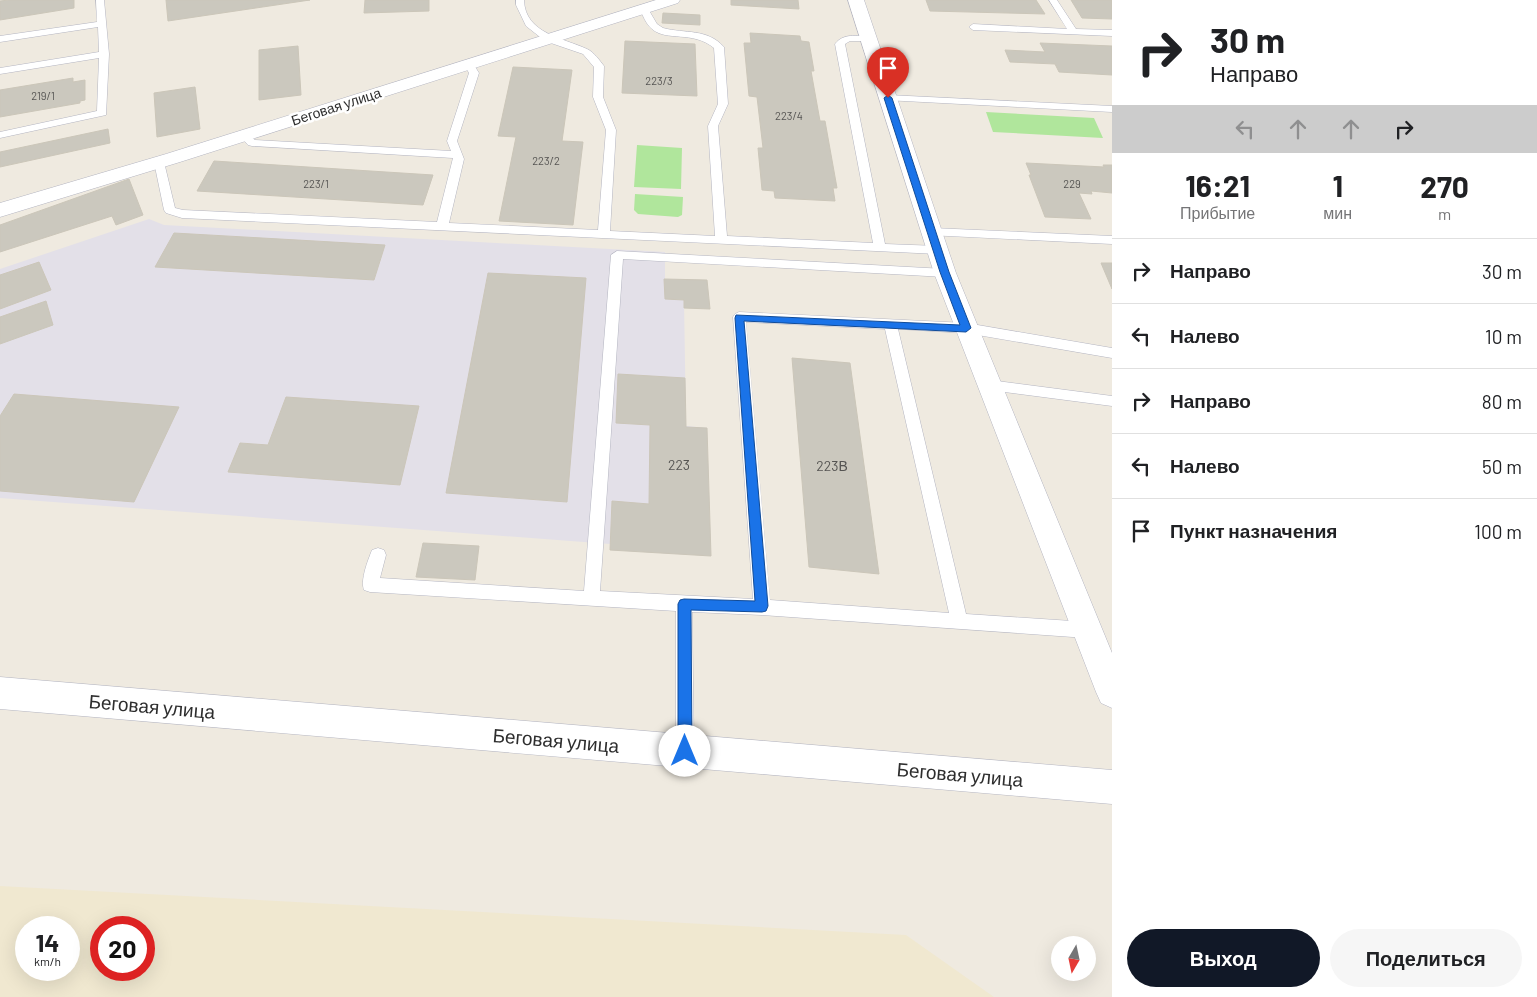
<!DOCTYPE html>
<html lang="ru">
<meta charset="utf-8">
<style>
body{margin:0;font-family:Barlow,sans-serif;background:#f6f6f6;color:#202124;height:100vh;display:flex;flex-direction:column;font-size:19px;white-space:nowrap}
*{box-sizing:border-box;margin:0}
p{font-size:16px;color:#757577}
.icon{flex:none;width:28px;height:28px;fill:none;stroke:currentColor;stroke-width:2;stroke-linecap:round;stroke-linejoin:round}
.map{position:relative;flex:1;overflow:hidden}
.details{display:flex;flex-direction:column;background:#fff;width:425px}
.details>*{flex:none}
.guide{background:#fff;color:#202124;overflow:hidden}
.needle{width:32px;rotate:189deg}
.fabs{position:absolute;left:1051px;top:936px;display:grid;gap:10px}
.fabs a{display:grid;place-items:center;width:45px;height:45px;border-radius:50%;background:#fff;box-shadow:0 5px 20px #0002;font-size:25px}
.speed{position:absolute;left:15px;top:916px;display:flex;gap:10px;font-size:25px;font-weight:700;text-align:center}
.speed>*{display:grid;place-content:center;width:65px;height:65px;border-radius:50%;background:#fff;box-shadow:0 5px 20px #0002;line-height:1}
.speed small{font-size:12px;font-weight:400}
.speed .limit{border:8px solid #d22;background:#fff;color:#111}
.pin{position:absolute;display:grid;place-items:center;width:42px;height:42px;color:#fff;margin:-51px -21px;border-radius:50% 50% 50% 0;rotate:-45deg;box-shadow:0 0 5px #0007}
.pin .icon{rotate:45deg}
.me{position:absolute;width:55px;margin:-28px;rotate:0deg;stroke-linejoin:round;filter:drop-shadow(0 0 4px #0008)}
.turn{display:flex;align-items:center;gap:18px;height:105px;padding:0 15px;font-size:22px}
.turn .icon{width:65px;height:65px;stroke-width:2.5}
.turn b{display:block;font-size:35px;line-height:42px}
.lanes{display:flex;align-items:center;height:48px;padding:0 15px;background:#0003;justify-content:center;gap:25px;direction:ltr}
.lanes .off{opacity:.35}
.eta{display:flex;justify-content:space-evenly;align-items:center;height:85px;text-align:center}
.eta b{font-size:30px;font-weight:700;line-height:35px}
.button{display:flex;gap:10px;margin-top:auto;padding:10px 15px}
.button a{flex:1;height:58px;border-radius:30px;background:#111827;color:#fff;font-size:20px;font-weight:700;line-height:58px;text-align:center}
.button a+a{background:#f6f6f6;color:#202124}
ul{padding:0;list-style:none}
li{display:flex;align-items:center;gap:15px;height:65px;padding:0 15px;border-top:1px solid #e0e0e0}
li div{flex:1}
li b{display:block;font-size:19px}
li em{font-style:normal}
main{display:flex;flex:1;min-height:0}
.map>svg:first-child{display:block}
</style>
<main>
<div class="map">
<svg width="1112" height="997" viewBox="0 0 1112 997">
<rect width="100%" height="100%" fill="#efeae0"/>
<path fill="#e3e0e8" d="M149 219 164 225 665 252V299L684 300 686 426 707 428 711 556 610 550V544L0 498V269Z"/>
<path fill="#f0e8d0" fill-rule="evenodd" d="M0 886 906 935 994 997H0ZM26 928H69V970H26ZM101 928H144V970H101Z"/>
<path fill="#b0e69c" d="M986 112 1094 118 1103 138 993 132Z
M637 145 682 148 681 189 634 187Z
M635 194 683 197 682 215 678 217 638 214 634 210Z"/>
<path fill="#cbc8be" stroke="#cbc6b9" d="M9 0H74V8L0 20V1Z
M166 0H310L168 21Z
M365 0H429V11L364 13Z
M731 0H798L799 9 731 5Z
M926 0H1036L1045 14 930 11Z
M1071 0H1112V19L1082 18Z
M663 13 700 15V25L662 23Z
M750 33 800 36 801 41 809 42 814 71H811L820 121H825L837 188H833L835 201 775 198 774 191 762 190 758 148H763L757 97 749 96 744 43H751Z
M625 41 695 44 697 96 622 93Z
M1040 43 1112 46V75L1059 72 1055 64 1010 62 1005 50 1045 52Z
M298 46 301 95 259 100V50Z
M513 67 572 70 562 141 583 142 573 225 499 221 516 137 498 136Z
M73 78V82L85 80V100L80 101V103L0 117V90Z
M195 87 200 129 157 137 154 93Z
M108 129 110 143 0 167V152Z
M214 161 433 175 423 205 197 191Z
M1026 163 1104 167 1103 165H1112V193L1091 191 1092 194 1079 193 1091 219 1045 217 1029 175H1031Z
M129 179 143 215 116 225 112 216 0 252V225Z
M174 233 385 245 374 280 155 267Z
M39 262 51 290 0 309V275Z
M1101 263H1112V289Z
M488 273 586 278 567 502 446 493Z
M664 279 707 280 710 309 684 308V300L665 299Z
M46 301 53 325 0 344V317Z
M792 358 850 363 879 574 809 567Z
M618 374 685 378 686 427 707 428 711 556 610 550 612 501 649 504 650 425 616 423Z
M14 394 179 407 134 502 0 491V416Z
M286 397 419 406 400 485 228 472 240 443 268 445Z
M423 543 479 546 475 580 416 577Z"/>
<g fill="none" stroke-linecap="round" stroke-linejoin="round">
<defs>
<path id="lane" d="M96 0H104L109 54 106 115 0 138V132L97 111 99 58 0 74V68L99 52 98 27 0 42V36L97 22Z
M516 0H524C525 34 564 38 587 49 594 52 600 61 604 66L603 97 616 130 610 231 715 236 708 126 718 104 714 48C692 30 667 42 652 29 646 24 643 16 640 9L644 6 647 7 657 24 663 28C685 34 707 28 724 47L728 104 718 126 727 236 873 243 835 44C843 33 857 36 869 36L872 37V41H850L845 44 885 244 938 246 944 250 938 254 182 218 166 213 164 210 154 162 159 159 164 162 175 208 183 210 437 222 453 158 252 146 248 145 239 135 244 132 255 140 451 151 447 141 469 73 464 64 469 61 472 62 479 73 457 141 464 159 449 223 598 230 606 130 593 97 594 67 583 54 545 41 526 26 516 5Z
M1049 0H1057L1076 29 1112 30V36L973 30 969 27 973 24 1067 29Z
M888 95 1112 106V112L885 100 883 98Z
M932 228 1112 236V244L928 235 926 232 928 229Z
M617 251 945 269 951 273 945 277 623 259 600 591 753 599 733 317 735 314 739 312 966 323 1112 348V358L966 333 898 329 966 614 1087 622 1093 625 1095 630 1093 635 1087 638 762 615 692 612 694 751 691 757 685 760 679 757 676 751V611L370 592 364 590C360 580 368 560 372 550L378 548 384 550 386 555 380 578 584 591 611 255ZM746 322 885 329 949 613 770 600Z
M989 380 1112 396V406L989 390 984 389 982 385 984 381Z"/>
<path id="street" d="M848 0H864L956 273 1112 653V708L1101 703 1096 692 934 273Z"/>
<path id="secondary" d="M656 0H680L678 3 180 162 0 217V203L166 154Z
M0 677 1112 770V804L0 709Z"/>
</defs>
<use href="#lane" stroke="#b4b5c1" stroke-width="1"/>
<use href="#street" stroke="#b4b5c1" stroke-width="1"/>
<use href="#secondary" stroke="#b4b5c1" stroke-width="1"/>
<use href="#lane" fill="#fff" fill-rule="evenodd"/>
<use href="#street" fill="#fff" fill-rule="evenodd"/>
<use href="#secondary" fill="#fff" fill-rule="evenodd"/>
</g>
<path fill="#1a73e8" stroke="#114b97" d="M888 95 892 98 949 272 971 328 966 332 744 321 768 606 766 611 762 612 691 610 692 751 690 756 685 758 680 756 678 751V604L680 600 684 599 755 601 735 318 736 315 960 325 940 272 884 98Z"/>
<g text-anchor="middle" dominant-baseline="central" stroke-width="5" stroke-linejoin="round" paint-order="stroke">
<g font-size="11" fill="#555452">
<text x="659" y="80">223/3</text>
<text x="43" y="95">219/1</text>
<text x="789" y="115">223/4</text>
<text x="546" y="160">223/2</text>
<text x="316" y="183">223/1</text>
<text x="1072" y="183">229</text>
</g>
<g font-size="14" fill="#2e2e2e" stroke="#fff">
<text transform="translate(336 106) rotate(-18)">Беговая улица</text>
</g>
<g font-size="14" fill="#555452">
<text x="679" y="464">223</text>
<text x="832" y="465">223В</text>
</g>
<g font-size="19" fill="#2e2e2e" stroke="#fff">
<text transform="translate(152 706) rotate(5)">Беговая улица</text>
<text transform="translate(556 740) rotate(5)">Беговая улица</text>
<text transform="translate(960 774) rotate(5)">Беговая улица</text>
</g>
</g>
</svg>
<div class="fabs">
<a><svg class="needle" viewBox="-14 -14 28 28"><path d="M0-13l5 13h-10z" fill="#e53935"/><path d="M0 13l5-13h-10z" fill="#757577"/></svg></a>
</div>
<div class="speed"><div>14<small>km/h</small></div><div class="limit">20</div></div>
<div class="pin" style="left:888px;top:98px;background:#d93025"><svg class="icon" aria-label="arrive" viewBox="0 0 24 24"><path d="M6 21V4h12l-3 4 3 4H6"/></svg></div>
<svg class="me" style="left:685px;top:751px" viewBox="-20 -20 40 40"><circle r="19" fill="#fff"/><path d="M0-13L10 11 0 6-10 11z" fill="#1a73e8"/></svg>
</div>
<section class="details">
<div class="guide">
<div class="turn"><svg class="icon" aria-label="right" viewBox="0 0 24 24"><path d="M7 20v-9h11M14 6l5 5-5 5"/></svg><div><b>30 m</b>Направо</div></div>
<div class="lanes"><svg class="icon off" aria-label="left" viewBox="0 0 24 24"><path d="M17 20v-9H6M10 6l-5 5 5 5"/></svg><svg class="icon off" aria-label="ahead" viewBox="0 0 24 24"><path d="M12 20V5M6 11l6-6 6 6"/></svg><svg class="icon off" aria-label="ahead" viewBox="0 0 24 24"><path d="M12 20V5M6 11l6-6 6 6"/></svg><svg class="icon" aria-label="right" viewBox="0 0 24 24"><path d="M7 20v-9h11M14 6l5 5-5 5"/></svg></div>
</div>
<div class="eta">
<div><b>16:21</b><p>Прибытие</p></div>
<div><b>1</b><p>мин</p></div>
<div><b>270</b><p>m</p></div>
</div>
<ul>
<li><svg class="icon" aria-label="right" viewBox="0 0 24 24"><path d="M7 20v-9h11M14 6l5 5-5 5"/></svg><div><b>Направо</b></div><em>30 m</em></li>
<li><svg class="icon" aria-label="left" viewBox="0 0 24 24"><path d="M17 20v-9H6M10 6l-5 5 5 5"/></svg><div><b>Налево</b></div><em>10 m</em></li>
<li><svg class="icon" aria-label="right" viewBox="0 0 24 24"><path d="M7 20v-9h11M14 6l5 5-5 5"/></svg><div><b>Направо</b></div><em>80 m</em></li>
<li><svg class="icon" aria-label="left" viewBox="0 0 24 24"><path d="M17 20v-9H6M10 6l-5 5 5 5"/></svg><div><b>Налево</b></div><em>50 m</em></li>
<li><svg class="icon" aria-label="arrive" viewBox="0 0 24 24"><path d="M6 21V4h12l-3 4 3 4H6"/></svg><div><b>Пункт назначения</b></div><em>100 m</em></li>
</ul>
<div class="button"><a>Выход</a><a>Поделиться</a></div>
</section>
</main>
